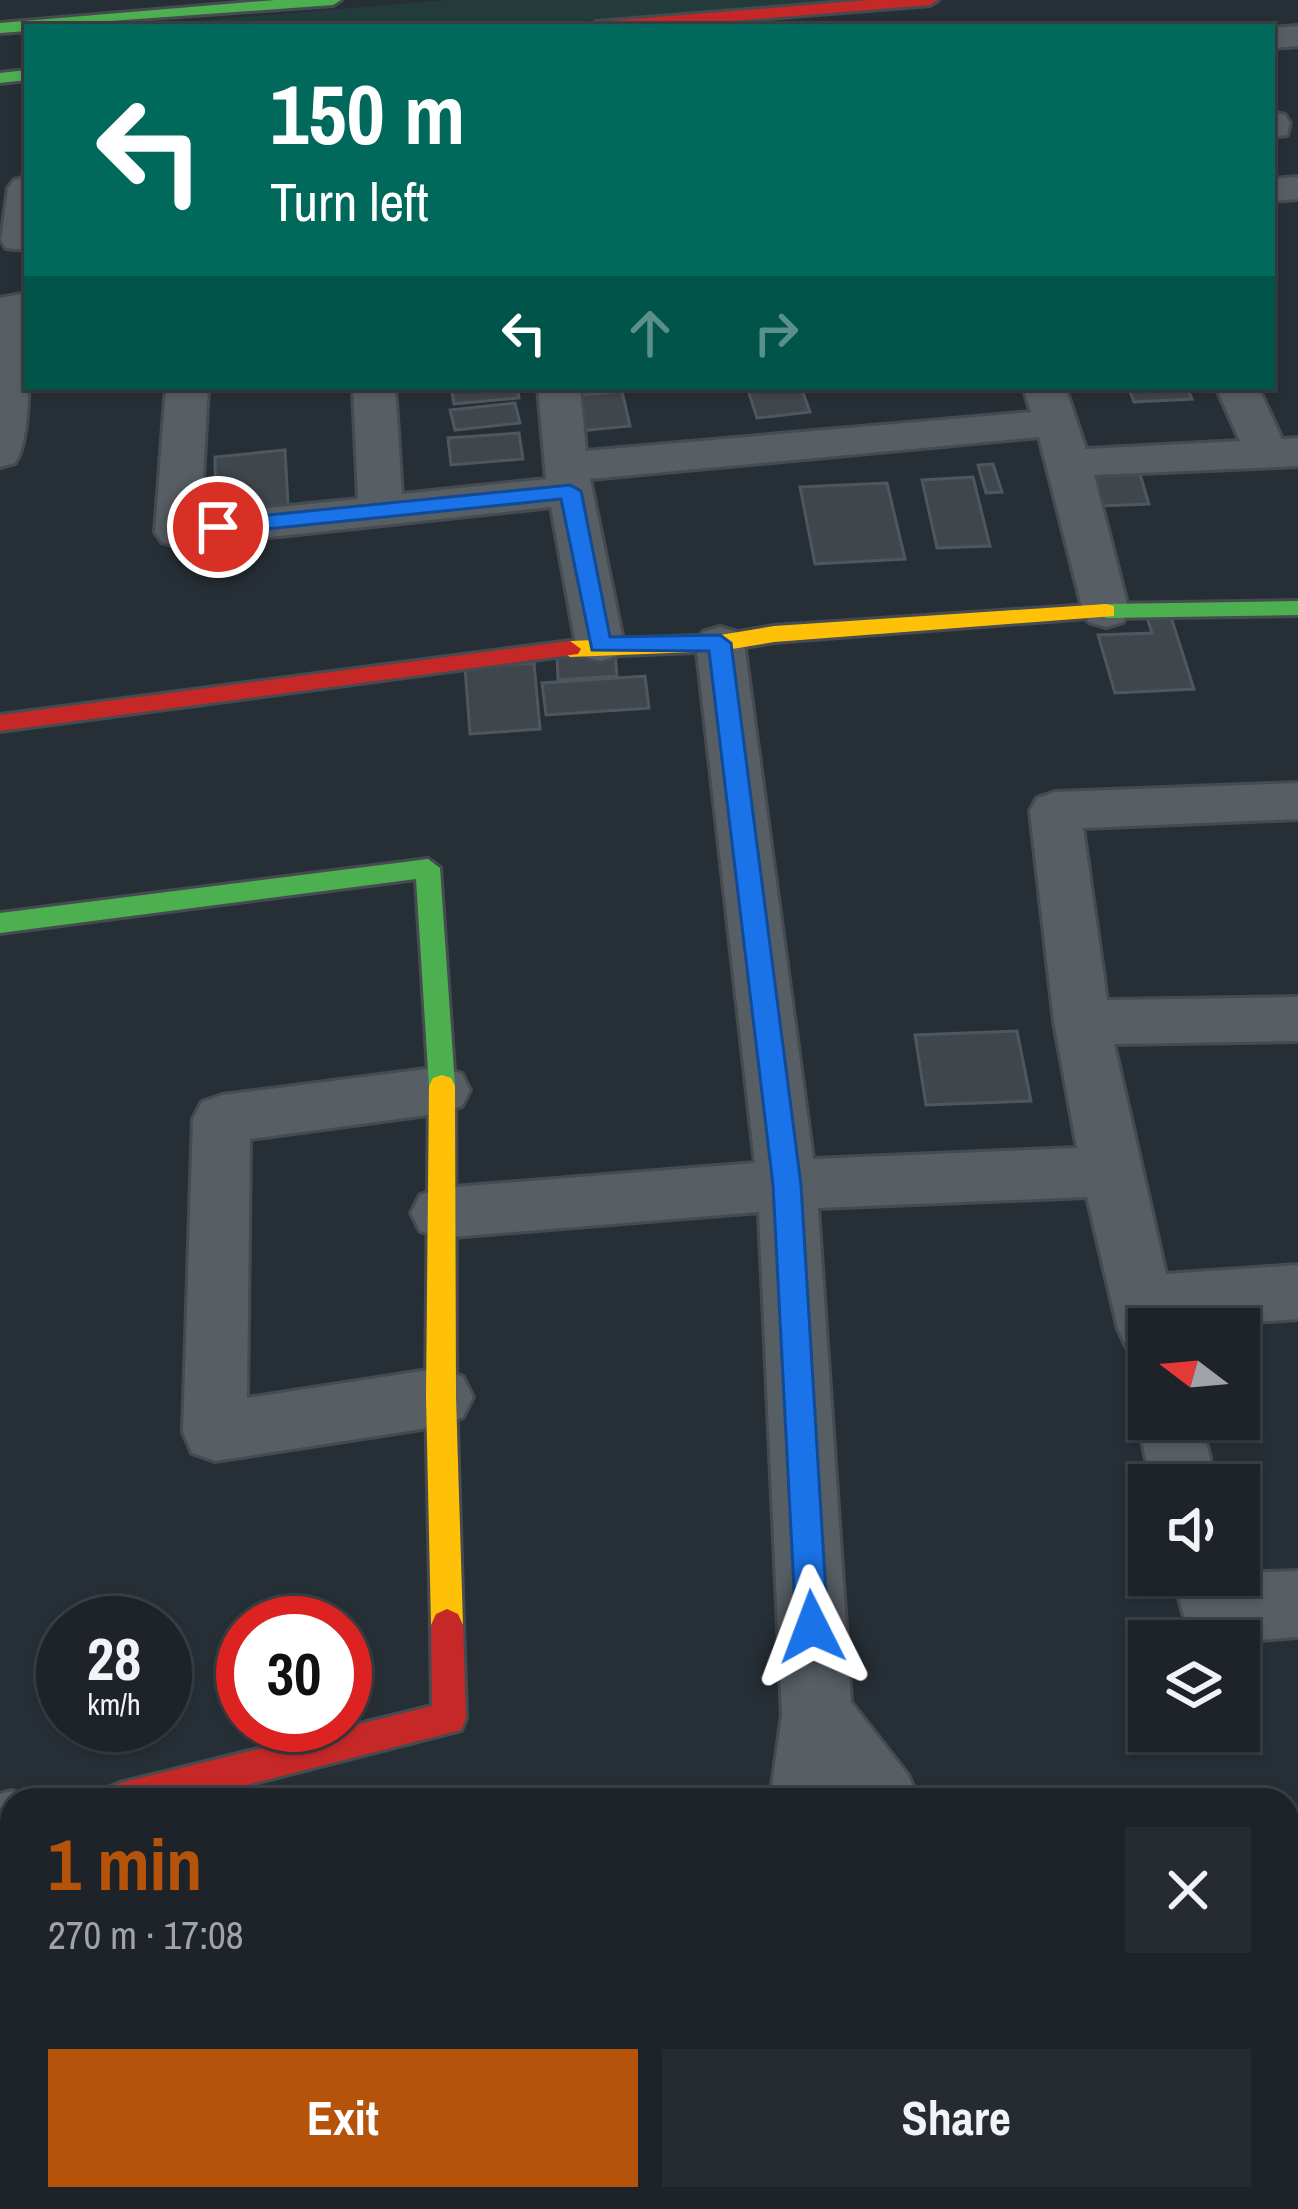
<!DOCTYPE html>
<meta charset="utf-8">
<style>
body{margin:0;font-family:"Archivo Narrow",sans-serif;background:#252b30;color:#f1f3f6;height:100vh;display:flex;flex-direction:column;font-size:45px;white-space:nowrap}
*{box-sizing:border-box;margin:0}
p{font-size:39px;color:#a0a4a8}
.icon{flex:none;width:66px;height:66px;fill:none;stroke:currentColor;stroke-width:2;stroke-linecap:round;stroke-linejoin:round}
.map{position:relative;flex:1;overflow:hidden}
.drawer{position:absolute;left:0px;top:1788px;width:1299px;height:423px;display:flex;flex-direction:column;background:#1d2328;border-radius:36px 36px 0 0;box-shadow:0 3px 9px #0004,0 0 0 3px #3b4045}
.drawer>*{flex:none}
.top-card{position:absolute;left:24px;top:24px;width:1251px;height:366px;border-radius:0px;box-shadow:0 3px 9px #0004,0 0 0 3px #3b4045;background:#00695c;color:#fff;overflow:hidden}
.needle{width:78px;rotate:286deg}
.tools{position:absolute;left:1128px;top:1308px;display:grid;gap:24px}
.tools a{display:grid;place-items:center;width:132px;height:132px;border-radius:0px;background:#1d2328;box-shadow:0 3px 9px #0004,0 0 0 3px #3b4045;font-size:60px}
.speed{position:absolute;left:36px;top:1596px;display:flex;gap:24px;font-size:60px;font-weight:700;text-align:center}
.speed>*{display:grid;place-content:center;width:156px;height:156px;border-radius:50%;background:#1d2328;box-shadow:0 3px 9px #0004,0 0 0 3px #3b4045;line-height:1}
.speed small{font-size:30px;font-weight:400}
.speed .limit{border:18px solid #d22;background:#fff;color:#111}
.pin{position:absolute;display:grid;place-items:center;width:102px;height:102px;color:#fff;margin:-51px;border:6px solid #fff;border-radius:50%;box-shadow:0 3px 12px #0007}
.me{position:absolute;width:132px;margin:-66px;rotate:357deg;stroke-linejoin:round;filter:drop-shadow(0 0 9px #0008)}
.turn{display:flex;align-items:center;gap:42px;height:252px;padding:0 48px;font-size:54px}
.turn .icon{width:156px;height:156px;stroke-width:2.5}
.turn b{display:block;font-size:84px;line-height:102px}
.lanes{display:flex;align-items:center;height:114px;padding:0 48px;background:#0003;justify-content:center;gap:60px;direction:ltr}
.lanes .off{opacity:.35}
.round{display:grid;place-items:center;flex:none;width:126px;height:126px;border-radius:0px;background:#252b30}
.head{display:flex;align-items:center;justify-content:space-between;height:204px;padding:0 48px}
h1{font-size:72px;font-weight:700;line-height:90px;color:#b45309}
.button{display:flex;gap:24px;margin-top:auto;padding:24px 48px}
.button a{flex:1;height:138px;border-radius:0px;background:#b45309;color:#fff;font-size:48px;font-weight:700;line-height:138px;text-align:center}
.button a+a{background:#252b30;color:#f1f3f6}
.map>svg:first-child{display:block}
</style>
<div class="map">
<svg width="1298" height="2209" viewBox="0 0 1298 2209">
<rect width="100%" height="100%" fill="#272f36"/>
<path fill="#243b3b" d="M446 0H832L508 27H127Z"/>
<path fill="#3f464c" stroke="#4f575e" stroke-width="3" d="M451 387H517L519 398 454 404Z
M747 387H801L810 412 757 418Z
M1128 387H1187L1192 399 1134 402Z
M622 391 630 426 578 431 572 396Z
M515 403 520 423 455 430 450 410Z
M519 433 523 459 451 465 448 438Z
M285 450 288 505 216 512 215 457Z
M993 464 1002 492 986 493 978 465Z
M1139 471 1149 504 1099 506 1089 472Z
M973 477 990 546 937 548 922 480Z
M887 483 905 559 815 564 800 487Z
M1170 614 1194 689 1115 693 1098 635 1152 633 1146 615Z
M615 653 617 676 558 680 557 657Z
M534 663 540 729 470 734 465 668Z
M645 676 649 708 546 715 542 683Z
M1017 1031 1031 1101 926 1105 915 1035Z"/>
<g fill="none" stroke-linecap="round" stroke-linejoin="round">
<defs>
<path id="street" d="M1298 26V46L1272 48V28Z
M1272 112 1285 115 1290 123 1287 135 1272 137Z
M27 177V250L6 248 1 240 8 188 14 180Z
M1298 177V199L1272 201V179Z
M27 293C27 331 35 434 15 463L0 467V298Z
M166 387H208L201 515 358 499 353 387H395L402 494 546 479 538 387H580L586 451 1031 412 1023 387H1065L1086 449 1240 441 1216 387H1258L1282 439 1298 438V466L1094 475 1129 611 1123 622 1106 627 1089 622 1083 611 1039 437 590 479 624 645 617 656 600 661 583 656 576 645 551 507 178 547 162 542 155 532Z
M720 627 737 632 744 643 813 1159 1077 1148 1054 1022 1030 811 1037 798 1055 792 1298 783V819L1083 828 1107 1000 1298 997V1041L1114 1044 1166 1274 1298 1265V1319L1149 1329V1356L1127 1348 1118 1329 1087 1197 818 1208 851 1702 908 1775 919 1800H770L782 1715 759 1212 441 1238 420 1231 411 1213 420 1195 441 1188 755 1163 696 643 703 632Z
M442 1067 462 1074 470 1090 462 1106 442 1113 250 1139 247 1398 441 1368 463 1377 473 1397 463 1417 441 1426 215 1461 192 1453 183 1432 193 1119 202 1102 222 1095Z
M1147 1398 1149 1419H1201L1216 1485H1152L1137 1419Z
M1298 1571V1637C1262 1639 1223 1647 1189 1633L1172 1575Z
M12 1791 34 1800H12V1863L0 1866V1794Z
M1298 2061V2139L1287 2141V2063Z
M571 2199H693L689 2209H567Z
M830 2199H910L912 2209H832Z
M958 2199H1038L1040 2209H960Z"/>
<path id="fast" d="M275 0H341L333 5 27 27V31L0 33V23Z
M27 70V80L0 83V73Z
M1298 601V615L1106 618 1095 611 1106 604Z
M428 859 440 868 455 1086 451 1094H433L429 1086 416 879 0 933V913Z"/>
<path id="slow" d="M1106 604 1114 606V616L774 642 720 651 570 657 559 649 570 641 720 635 774 626Z
M442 1075 451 1078 455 1086 456 1397 463 1625 458 1636 447 1641 436 1636 431 1625 426 1397 429 1086 433 1078Z"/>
<path id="jam" d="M870 0H938L930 5 657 27H588L596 22Z
M570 641 581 649 578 654 0 731V715Z
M447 1609 458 1614 463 1625 466 1718 461 1730 188 1800H103L108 1788 120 1783 432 1706 431 1625 436 1614Z"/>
</defs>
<use href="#street" stroke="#464b50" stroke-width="6"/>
<use href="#fast" stroke="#464b50" stroke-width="6"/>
<use href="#slow" stroke="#464b50" stroke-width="6"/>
<use href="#jam" stroke="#464b50" stroke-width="6"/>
<use href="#street" fill="#575e64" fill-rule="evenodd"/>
<use href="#fast" fill="#4caf50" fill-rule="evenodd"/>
<use href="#slow" fill="#ffc107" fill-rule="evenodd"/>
<use href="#jam" fill="#c62828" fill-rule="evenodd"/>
</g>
<path fill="#1a73e8" stroke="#114b97" stroke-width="3" d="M570 485 581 491 610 637 720 635 731 643 801 1185 828 1627 823 1638 812 1642 800 1638 796 1627 773 1185 709 651 592 650 561 499 218 534 208 527 218 520Z"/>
</svg>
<div class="tools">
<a><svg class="needle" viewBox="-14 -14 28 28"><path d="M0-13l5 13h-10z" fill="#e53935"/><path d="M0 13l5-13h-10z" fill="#a0a4a8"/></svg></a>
<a><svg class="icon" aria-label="sound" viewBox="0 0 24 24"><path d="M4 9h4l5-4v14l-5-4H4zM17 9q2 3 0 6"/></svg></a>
<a><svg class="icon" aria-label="layers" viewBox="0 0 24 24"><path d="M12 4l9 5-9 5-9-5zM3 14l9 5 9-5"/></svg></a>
</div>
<div class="speed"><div>28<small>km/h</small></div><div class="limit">30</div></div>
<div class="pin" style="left:218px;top:527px;background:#d93025"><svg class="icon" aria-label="arrive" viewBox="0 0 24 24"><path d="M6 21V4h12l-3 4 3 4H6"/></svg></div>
<svg class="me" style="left:812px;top:1627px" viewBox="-20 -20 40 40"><path d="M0-17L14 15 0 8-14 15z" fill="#1a73e8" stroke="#fff" stroke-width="4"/></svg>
<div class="top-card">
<div class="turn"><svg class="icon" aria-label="left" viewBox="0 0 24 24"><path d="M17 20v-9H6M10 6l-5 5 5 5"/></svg><div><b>150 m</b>Turn left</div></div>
<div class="lanes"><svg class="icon" aria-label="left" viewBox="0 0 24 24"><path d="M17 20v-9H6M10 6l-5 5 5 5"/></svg><svg class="icon off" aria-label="ahead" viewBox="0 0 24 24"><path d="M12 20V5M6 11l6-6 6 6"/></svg><svg class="icon off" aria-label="right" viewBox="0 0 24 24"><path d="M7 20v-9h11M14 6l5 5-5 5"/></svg></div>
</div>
<section class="drawer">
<div class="head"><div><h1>1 min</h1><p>270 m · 17:08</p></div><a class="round"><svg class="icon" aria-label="close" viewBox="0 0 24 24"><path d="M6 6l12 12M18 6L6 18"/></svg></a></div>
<div class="button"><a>Exit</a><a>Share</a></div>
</section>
</div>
